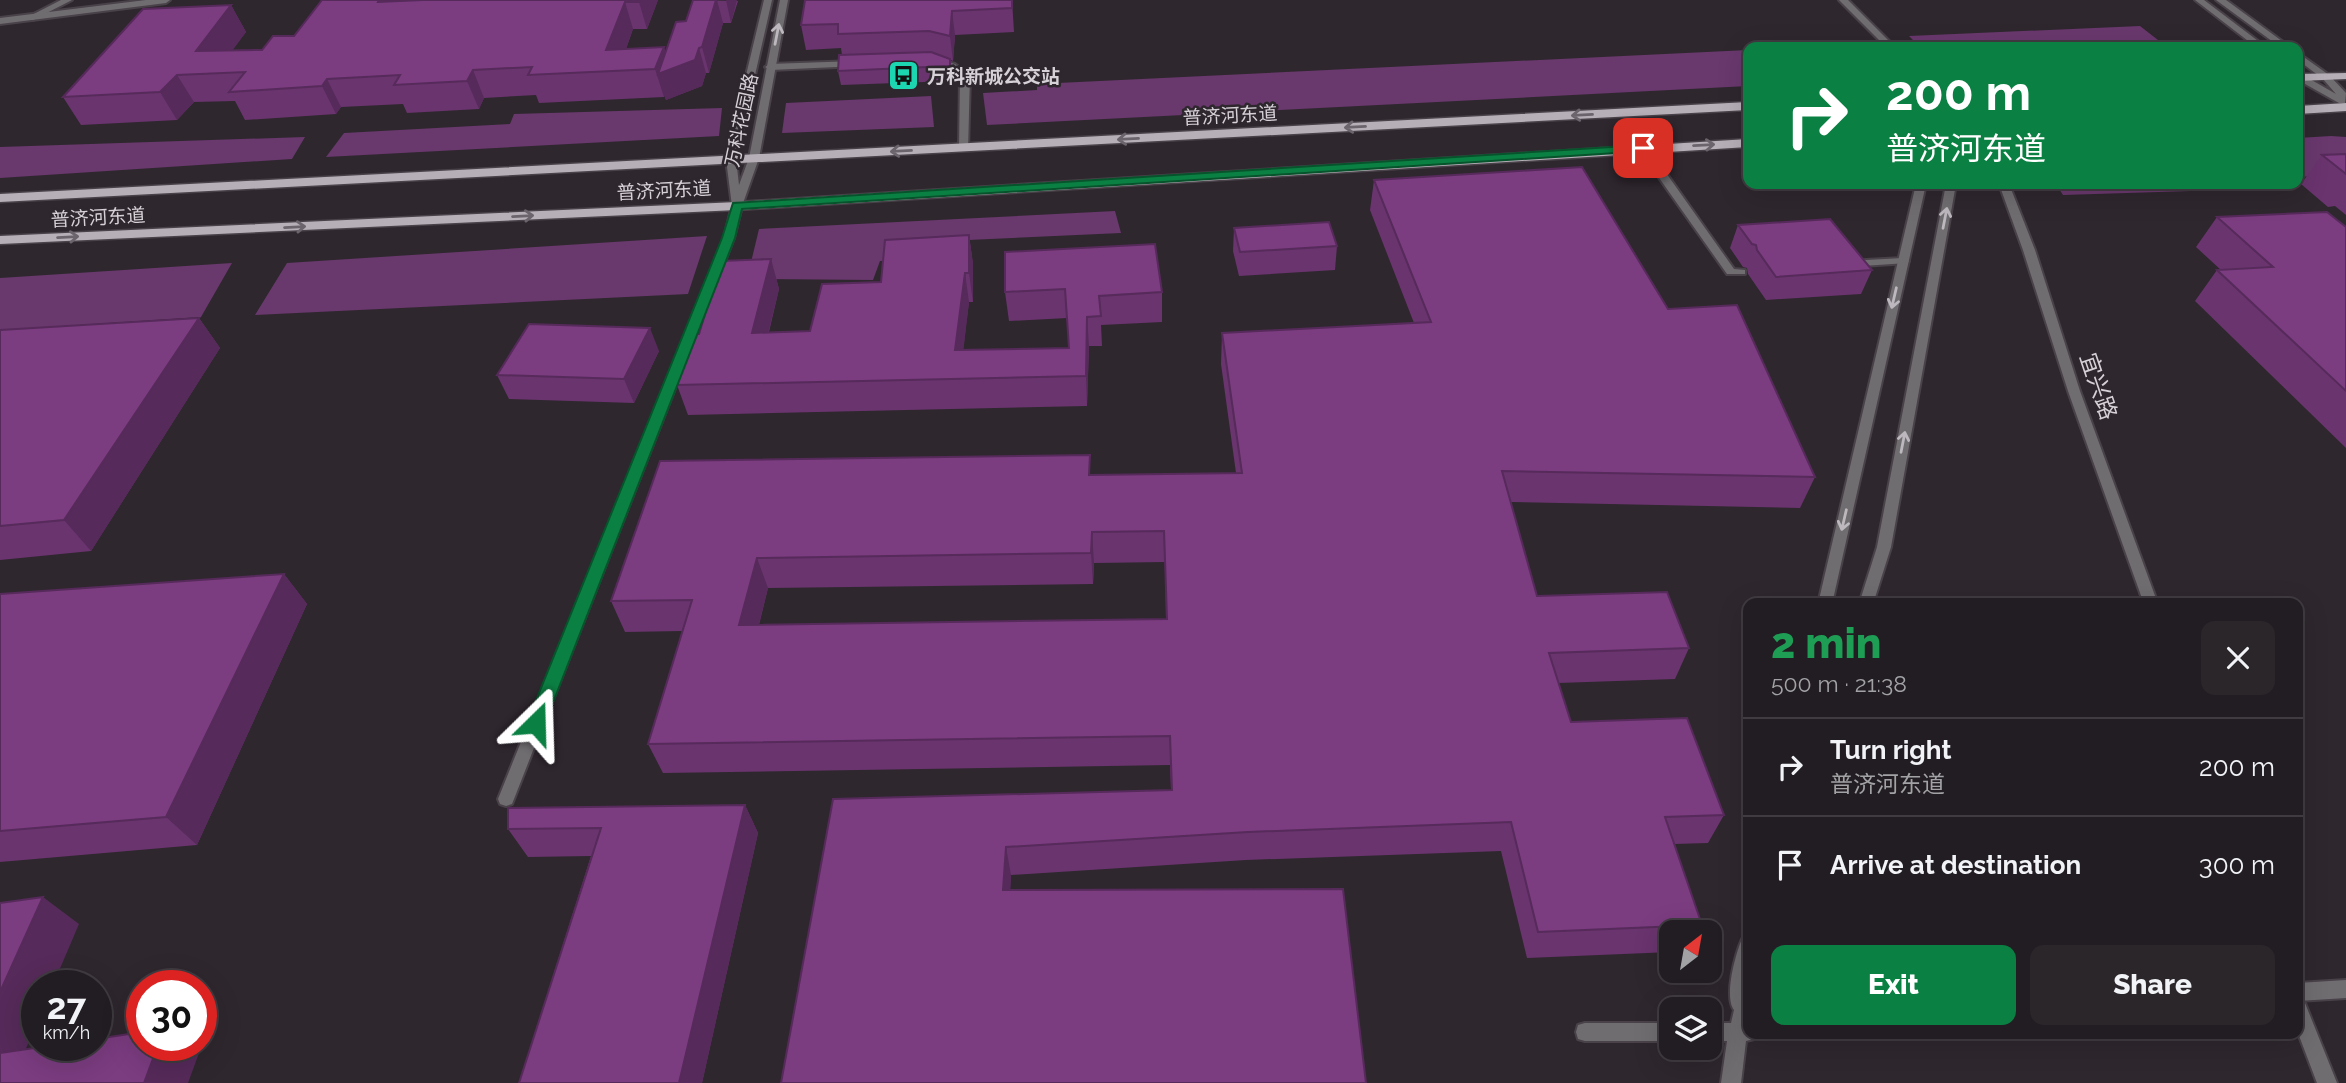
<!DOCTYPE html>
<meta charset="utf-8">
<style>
body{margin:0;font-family:Raleway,"Noto Sans SC",sans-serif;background:#2a262a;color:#f1f3f6;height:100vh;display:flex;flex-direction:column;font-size:26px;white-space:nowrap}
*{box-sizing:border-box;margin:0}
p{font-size:23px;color:#a2a2a5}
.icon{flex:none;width:38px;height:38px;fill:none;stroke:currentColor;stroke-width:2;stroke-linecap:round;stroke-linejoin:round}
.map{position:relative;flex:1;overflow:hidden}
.side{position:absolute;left:1743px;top:598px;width:560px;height:441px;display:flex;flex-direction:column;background:#221d22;border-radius:14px;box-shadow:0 7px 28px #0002,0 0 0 2px #3f3b40}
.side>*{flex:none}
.hud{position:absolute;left:1743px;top:42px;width:560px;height:147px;border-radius:14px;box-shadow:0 7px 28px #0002,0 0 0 2px #3f3b40;background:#0b8043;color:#fff;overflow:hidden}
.needle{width:46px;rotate:31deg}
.fabs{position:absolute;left:1659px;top:920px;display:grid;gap:14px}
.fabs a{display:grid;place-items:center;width:63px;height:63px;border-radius:14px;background:#221d22;box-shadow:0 7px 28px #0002,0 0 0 2px #3f3b40;font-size:35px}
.speed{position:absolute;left:21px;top:970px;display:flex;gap:14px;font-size:35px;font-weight:700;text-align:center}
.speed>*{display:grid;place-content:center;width:91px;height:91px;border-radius:50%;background:#221d22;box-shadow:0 7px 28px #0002,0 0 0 2px #3f3b40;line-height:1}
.speed small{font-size:18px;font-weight:400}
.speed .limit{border:10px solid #d22;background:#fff;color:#111}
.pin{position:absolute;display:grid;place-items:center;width:60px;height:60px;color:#fff;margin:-30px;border-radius:14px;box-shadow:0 4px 10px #0006}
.me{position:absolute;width:77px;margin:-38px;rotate:22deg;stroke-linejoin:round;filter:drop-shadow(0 0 5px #0008)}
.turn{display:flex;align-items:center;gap:24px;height:147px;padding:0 28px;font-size:32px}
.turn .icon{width:91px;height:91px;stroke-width:2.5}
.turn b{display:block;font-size:49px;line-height:60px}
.round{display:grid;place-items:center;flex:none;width:74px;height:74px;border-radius:14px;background:#2a262a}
.summary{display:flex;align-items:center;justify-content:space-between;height:119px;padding:0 28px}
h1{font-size:42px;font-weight:800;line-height:52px;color:#1e9e55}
.cta{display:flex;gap:14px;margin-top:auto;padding:14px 28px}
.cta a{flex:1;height:80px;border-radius:14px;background:#0b8043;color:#fff;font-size:28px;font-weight:800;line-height:80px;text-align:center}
.cta a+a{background:#2a262a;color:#f1f3f6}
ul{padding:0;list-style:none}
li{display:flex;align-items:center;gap:21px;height:98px;padding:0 28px;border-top:2px solid #3f3b40}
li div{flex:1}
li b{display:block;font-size:26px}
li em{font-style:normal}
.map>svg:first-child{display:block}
</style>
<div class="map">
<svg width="2346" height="1083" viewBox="0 0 2346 1083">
<rect width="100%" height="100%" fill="#2e272e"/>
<path fill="#69386d" d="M2140 26 2167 47H1920L1909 36Z
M1748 50V86L987 125 983 93 1037 90V84Z
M931 96 934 127 782 133 786 103Z
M722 108 719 136 326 157 344 133 510 124 514 114Z
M2331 136 2346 137V174L2298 177V138Z
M305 137 292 159 0 178V147Z
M2056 184H2281L2286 188 2063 195Z
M1115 211 1121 233 968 240 970 257 880 261 873 280 747 279 759 229Z
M707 236 688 294 255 315 287 263Z
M232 263 201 317 0 330V278Z"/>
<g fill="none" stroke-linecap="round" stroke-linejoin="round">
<defs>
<path id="service" d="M61 0H72L33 20 26 18Z
M933 58 955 64 970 75 968 150 959 148 960 76 949 68 930 63V59Z
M856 61 859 62V66L770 70 765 67 770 64Z
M1643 145 1647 146 1734 269 1745 270V274H1727L1638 148Z
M1903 258 1909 261 1907 263 1848 267 1842 264 1848 261Z"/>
<path id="minor" d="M146 0H170L166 3 0 24V18Z
M2195 0H2204L2266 47H2256Z
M2216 0H2226L2290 47H2280Z
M2298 53 2329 75 2346 93 2345 103H2339L2298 80V73L2301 74 2336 94 2323 79 2298 60Z
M1916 184H1926L1832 604H1818Z
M1946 184H1956L1891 547 1873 604H1859L1877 547Z
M737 203 742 206 734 238 514 799 512 804 506 806 500 804 498 799 724 238 732 206Z
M1748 936V1034H1756L1754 1039 1746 1041 1741 1083H1721L1727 1041H1710V1023H1731L1734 1010C1724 997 1735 955 1742 939Z
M2346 980V998L2298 1001V983Z
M1585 1023H1671V1041H1585L1578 1039 1576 1032 1578 1025Z"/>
<path id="tertiary" d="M764 0H772L736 159 739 185 749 158 780 0H788L759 158 742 206 737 209 732 206 726 159Z
M1839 0H1848L1895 47H1886Z
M1999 184H2009L2035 250 2080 391 2158 604H2144L2068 391 2023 250Z
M2298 1000 2305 1003 2337 1083H2317L2298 1033Z"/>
<path id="primary" d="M2346 73V79L2298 81V74Z
M1748 102V110L0 202V194Z
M2346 103V111L2298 114V106Z
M1748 139V147L737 210 0 244V236L737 202Z"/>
</defs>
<use href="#service" stroke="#494249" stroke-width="4"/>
<use href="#minor" stroke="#494249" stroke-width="4"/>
<use href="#tertiary" stroke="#494249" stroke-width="4"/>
<use href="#primary" stroke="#494249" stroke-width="3"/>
<use href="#service" fill="#706d71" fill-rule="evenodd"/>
<use href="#minor" fill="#706d71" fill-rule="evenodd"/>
<use href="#tertiary" fill="#706d71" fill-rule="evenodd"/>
<use href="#primary" fill="#b7afb8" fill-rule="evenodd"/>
</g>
<path fill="#6a346e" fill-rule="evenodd" d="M322 0H658L647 29H633L626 49 664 47 665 52 686 21 693 0 738 1 731 23H723L709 73H706L702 86 666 100 664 95V97L539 103 536 95 484 98 479 109 407 113 403 104 341 107 336 114 245 120 235 101 194 102 177 120 81 125 63 97 231 5 246 32 232 50H262L294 36Z
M1012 0 1014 32 955 35 953 61 951 60 952 74V81L841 85 838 71 842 55 841 48 806 50 801 25Z
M2346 154V215L2335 206 2328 207 2301 184 2322 155Z
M1374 180 1668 309 1815 477 1800 508 1511 502 1537 596 1689 648 1675 679 1558 683 1571 722 1724 815 1708 843 1674 844 1702 925 1697 933H1671V952L1527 958 1501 851 1246 860 1011 875 1010 890 1366 1083 833 799 1171 790 1170 765 663 773 648 744 682 631 625 632 611 601 660 461 1091 475 1236 473 1221 364 1222 333 1414 323 1370 210ZM1165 562 1166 619 759 625 768 588 1093 584 1094 563Z
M2217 217 2346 227V448L2195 301 2217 270H2221L2196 247Z
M1738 225 1872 270 1861 294 1766 300 1748 274 1747 268 1743 267 1730 248Z
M1234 228 1337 246 1335 270 1239 276 1233 251Z
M969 235 973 264V302H969L963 350 1069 348 1067 318 1009 321 1005 292V252L1162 292V322L1101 325 1102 346H1089L1087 406 688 415 677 385 699 334 771 259 779 289 769 332 810 331 881 282Z
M199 318 220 348 91 551 0 560V330Z
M659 351 634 403 509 399 497 375Z
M284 574 307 604 197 845 0 862V594Z
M745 805 758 833 702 1083H519L591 856 528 857 508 829Z"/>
<path fill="#562a5a" d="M379 0H408L390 29 378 2Z
M640 0H658L647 29 639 2Z
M716 0H717L723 23 709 73 702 47Z
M726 0H737L731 23Z
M625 2 633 29 618 71 606 50Z
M231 5 246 32 216 73 196 51Z
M952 11 955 35 953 61 950 36Z
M664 47 670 69 699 48 706 73 702 86 666 100 664 95V97L655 69Z
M950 59 952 74V81L950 66Z
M473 70 484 98 479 109 467 81Z
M177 75 194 102 177 120 160 92Z
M327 79 341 107 336 114 322 86Z
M969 235 973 264V302L969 273Z
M771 259 779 289 761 362 752 333Z
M965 273 969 302 960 380 955 350Z
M1087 317 1089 346 1087 406 1086 376Z
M199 318 220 348 91 551 64 520Z
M650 328 659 351 634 403 624 379Z
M1092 532 1094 563 1093 584 1091 553Z
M757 558 768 588 751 655 739 625Z
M284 574 307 604 197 845 166 817Z
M745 805 758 833 702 1083H679Z
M1006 847 1011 875 1009 917 1003 890Z
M43 897 79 924 53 985H37V1023L12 1081 0 1075V992Z
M158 1045H187L199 1053 188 1083H144Z"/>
<path fill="#7b3c80" stroke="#562a5a" stroke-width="2" fill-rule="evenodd" d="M322 0H379L378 2 423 0H640L639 2H625L606 50 664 47 655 69 528 75 532 67 473 70 467 81 394 85 400 75 327 79 322 86 229 92 245 72 177 75 160 92 63 97 143 9 231 5 196 51 262 50 273 36H294Z
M693 0H716L702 47 699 48 695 60 658 74 676 22 686 21Z
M805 0H1012V8L952 11 950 36 929 31 838 34V24L801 25Z
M931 52 950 59V66L838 71 839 55Z
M2346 154V174L2322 155Z
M1582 167 1668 309 1737 305 1815 477 1502 471 1537 596 1667 592 1689 648 1549 653 1571 722 1687 718 1724 815 1665 817 1702 925 1538 932 1511 822 1248 832 1006 847 1003 890 1343 889 1366 1083H781L833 799 1172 790 1170 736 648 744 692 600 611 601 660 461 1090 455 1089 475 1242 473 1222 333 1431 322 1374 180ZM1164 531 1167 619 739 625 757 558 1091 553 1092 532Z
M2327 212 2346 227V391L2217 270 2273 267 2217 217Z
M1830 219 1872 270 1776 277 1757 250 1756 245 1752 244 1738 225Z
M1329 222 1337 246 1240 252 1234 228Z
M969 235V273H965L955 350 1069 348 1065 289 1005 292V252L1155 244 1162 292 1099 296 1101 316 1087 317 1086 376 677 385 695 334H699L721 261 771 259 752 333 810 331 822 284 881 282 885 240Z
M199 318 64 520 0 526V330Z
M529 324 650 328 624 379 497 375Z
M284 574 166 817 0 831V594Z
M745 805 679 1083H519L601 828 508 829V808Z
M43 897 0 992V903Z
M142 1032V1045H158L144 1083H0V1053L55 1045H96V1039Z"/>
<defs><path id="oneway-shaft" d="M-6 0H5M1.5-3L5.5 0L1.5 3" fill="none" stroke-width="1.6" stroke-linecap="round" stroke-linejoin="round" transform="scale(1.75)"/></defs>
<g stroke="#bcb8bd">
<use href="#oneway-shaft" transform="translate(777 34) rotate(-79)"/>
<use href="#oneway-shaft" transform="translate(1945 218) rotate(-79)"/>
<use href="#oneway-shaft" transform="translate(1894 298) rotate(103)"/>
<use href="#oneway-shaft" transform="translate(1903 442) rotate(-79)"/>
<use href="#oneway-shaft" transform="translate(1844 520) rotate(103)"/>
</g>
<g stroke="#6c646c">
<use href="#oneway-shaft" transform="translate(1582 115) rotate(177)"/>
<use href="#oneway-shaft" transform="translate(1355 127) rotate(177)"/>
<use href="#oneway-shaft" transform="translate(1128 139) rotate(177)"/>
<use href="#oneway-shaft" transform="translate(1704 145) rotate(-3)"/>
<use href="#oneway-shaft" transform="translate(901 151) rotate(177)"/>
<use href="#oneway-shaft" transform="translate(523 216) rotate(-3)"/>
<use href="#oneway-shaft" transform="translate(295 227) rotate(-3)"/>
<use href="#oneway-shaft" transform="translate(68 237) rotate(-3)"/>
</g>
<path fill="#0b8043" stroke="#07532c" stroke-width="2" d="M1643 145 1649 148 1647 151 742 209 735 238 545 723 543 728 536 730 530 728 527 723 722 238 733 203Z"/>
<defs>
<symbol id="bus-square" viewBox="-11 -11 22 22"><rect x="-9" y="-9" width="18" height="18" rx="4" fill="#1cd5b1" stroke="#2e272e"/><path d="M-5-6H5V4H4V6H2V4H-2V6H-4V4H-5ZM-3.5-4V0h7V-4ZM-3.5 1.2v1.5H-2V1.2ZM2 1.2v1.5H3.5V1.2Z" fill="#111"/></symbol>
</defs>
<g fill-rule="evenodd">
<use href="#bus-square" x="886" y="58" width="35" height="35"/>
</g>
<g text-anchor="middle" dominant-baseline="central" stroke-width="5" stroke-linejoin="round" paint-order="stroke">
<g font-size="19" font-weight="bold" fill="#d6d1d6" stroke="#2e272e" text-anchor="start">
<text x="927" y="76">万科新城公交站</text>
</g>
<g font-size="19" fill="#d6d1d6" stroke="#2e272e">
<text transform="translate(1230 115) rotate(-3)">普济河东道</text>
<text transform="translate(741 120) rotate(-78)">万科花园路</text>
<text transform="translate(664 190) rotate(-3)">普济河东道</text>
<text transform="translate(98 217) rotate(-3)">普济河东道</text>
</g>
<g font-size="23" fill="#d6d1d6" stroke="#2e272e">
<text transform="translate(2099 386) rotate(71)">宜兴路</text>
</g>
</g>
</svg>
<div class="fabs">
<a><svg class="needle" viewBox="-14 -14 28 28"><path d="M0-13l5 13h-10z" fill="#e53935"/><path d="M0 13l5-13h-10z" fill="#a2a2a5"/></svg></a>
<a><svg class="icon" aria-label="layers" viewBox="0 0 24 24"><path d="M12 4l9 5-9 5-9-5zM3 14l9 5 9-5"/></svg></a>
</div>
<div class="speed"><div>27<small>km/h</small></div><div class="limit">30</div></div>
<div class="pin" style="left:1643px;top:148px;background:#d93025"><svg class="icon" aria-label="arrive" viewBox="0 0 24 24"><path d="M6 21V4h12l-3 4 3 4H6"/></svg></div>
<svg class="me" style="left:536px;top:723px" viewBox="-20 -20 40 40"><path d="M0-17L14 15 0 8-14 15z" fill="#0b8043" stroke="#fff" stroke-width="4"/></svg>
<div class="hud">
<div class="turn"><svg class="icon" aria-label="right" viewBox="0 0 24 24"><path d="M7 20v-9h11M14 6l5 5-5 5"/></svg><div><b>200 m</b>普济河东道</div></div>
</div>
<section class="side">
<div class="summary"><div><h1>2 min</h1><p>500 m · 21:38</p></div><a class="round"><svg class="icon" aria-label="close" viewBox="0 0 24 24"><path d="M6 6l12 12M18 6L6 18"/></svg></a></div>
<ul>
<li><svg class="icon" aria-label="right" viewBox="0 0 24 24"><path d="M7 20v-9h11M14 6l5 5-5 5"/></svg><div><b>Turn right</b><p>普济河东道</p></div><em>200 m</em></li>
<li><svg class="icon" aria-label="arrive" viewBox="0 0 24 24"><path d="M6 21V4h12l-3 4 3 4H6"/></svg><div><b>Arrive at destination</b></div><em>300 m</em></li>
</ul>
<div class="cta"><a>Exit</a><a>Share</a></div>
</section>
</div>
